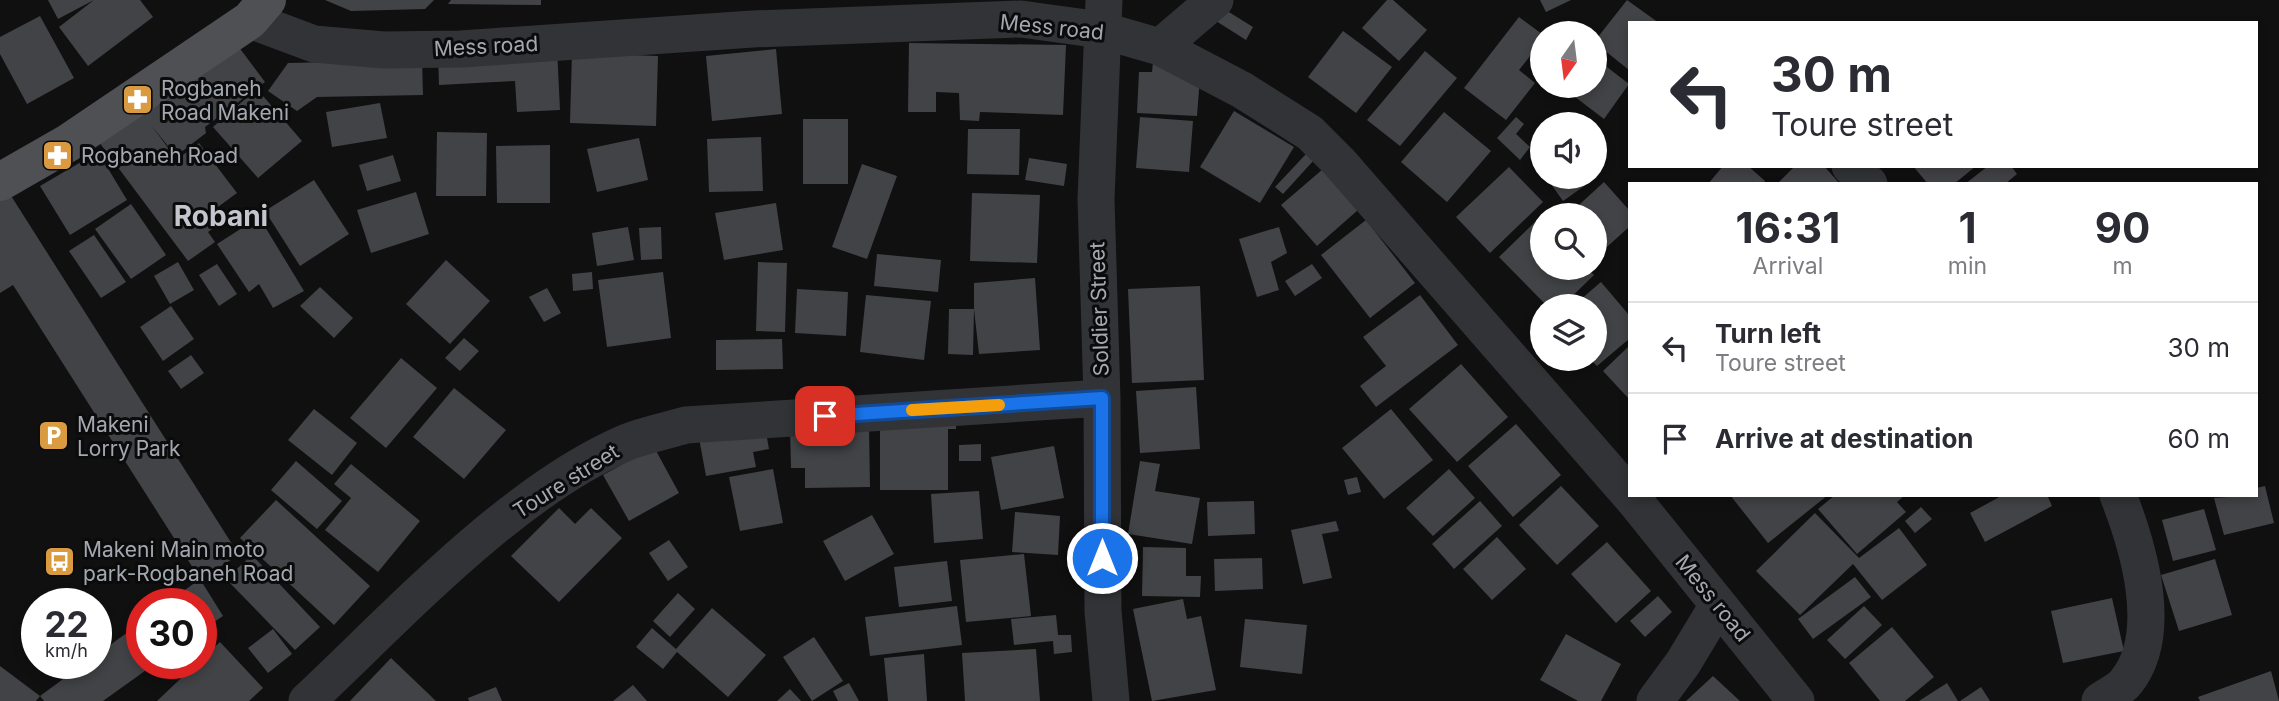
<!DOCTYPE html>
<style>
body{margin:0;font-family:Inter,sans-serif;background:#f7f7f7;color:#2b2b33;height:100vh;display:flex;flex-direction:column;font-size:26px;white-space:nowrap}
*{box-sizing:border-box;margin:0}
p{font-size:23px;color:#7c7c81}
.icon{flex:none;width:38px;height:38px;fill:none;stroke:currentColor;stroke-width:2;stroke-linecap:round;stroke-linejoin:round}
.map{position:relative;flex:1;overflow:hidden}
.sheet{position:absolute;left:1628px;top:182px;width:630px;height:315px;display:flex;flex-direction:column;background:#fff;border-radius:0px;box-shadow:0 4px 10px #0003}
.sheet>*{flex:none}
.hud{position:absolute;left:1628px;top:21px;width:630px;height:147px;border-radius:0px;box-shadow:0 4px 10px #0003;background:#fff;color:#2b2b33;overflow:hidden}
.needle{width:46px;rotate:194deg}
.tools{position:absolute;left:1530px;top:21px;display:grid;gap:14px}
.tools a{display:grid;place-items:center;width:77px;height:77px;border-radius:50%;background:#fff;box-shadow:0 4px 10px #0003;font-size:35px}
.speed{position:absolute;left:21px;top:588px;display:flex;gap:14px;font-size:35px;font-weight:700;text-align:center}
.speed>*{display:grid;place-content:center;width:91px;height:91px;border-radius:50%;background:#fff;box-shadow:0 4px 10px #0003;line-height:1}
.speed small{font-size:18px;font-weight:400}
.speed .limit{border:10px solid #d22;background:#fff;color:#111}
.pin{position:absolute;display:grid;place-items:center;width:60px;height:60px;color:#fff;margin:-30px;border-radius:14px;box-shadow:0 4px 10px #0006}
.me{position:absolute;width:77px;margin:-38px;rotate:0deg;stroke-linejoin:round;filter:drop-shadow(0 0 5px #0008)}
.turn{display:flex;align-items:center;gap:24px;height:147px;padding:0 28px;font-size:32px}
.turn .icon{width:91px;height:91px;stroke-width:2.5}
.turn b{display:block;font-size:49px;line-height:60px}
.eta{display:flex;justify-content:space-evenly;align-items:center;height:119px;text-align:center}
.eta b{font-size:42px;font-weight:700;line-height:49px}
ul{padding:0;list-style:none}
li{display:flex;align-items:center;gap:21px;height:91px;padding:0 28px;border-top:2px solid #e1e1e2}
li div{flex:1}
li b{display:block;font-size:26px}
li em{font-style:normal}
.map>svg:first-child{display:block}
</style>
<div class="map">
<svg width="2279" height="701" viewBox="0 0 2279 701">
<rect width="100%" height="100%" fill="#101011"/>
<path fill="#424346" d="M48 0H140L153 17 88 66 59 27 94 0 58 19Z
M325 0H434L425 9 351 11Z
M451 0H541V5L448 4Z
M1387 0H1393L1427 30 1399 61 1362 28Z
M1540 0H1571L1546 12Z
M1627 0 1659 23H1629V70L1594 42Z
M1224 9 1253 27 1246 40 1216 21Z
M40 16 74 78 27 104 0 54V37Z
M1519 17 1542 34V41L1519 70 1535 83 1506 120 1464 88Z
M1343 31 1392 67 1356 113 1308 77Z
M232 38 265 82 205 127 206 133 176 156 151 125 169 149 161 155 168 166 199 143 237 193 211 212 219 224 208 232 215 242 188 261 99 142Z
M909 43 1066 45 1063 115 980 112 979 121 960 120 959 93 936 92V112H908Z
M557 48 560 110 517 112 515 81 439 85 438 55Z
M776 49 782 114 712 121 706 56Z
M1425 51 1457 78 1400 146 1367 120Z
M572 53 658 56 656 126 570 123Z
M1594 57 1629 84 1604 119 1566 90 1569 86H1594Z
M422 60 423 95 317 97 297 111 268 91 288 63Z
M1153 62 1200 76 1197 116 1137 113 1139 72H1152Z
M257 89 302 141 258 178 213 127Z
M380 103 387 138 332 147 326 112Z
M1234 111 1294 147 1260 203 1200 167Z
M1444 112 1491 151 1447 202 1401 162Z
M1140 117 1193 121 1189 172 1136 168Z
M1516 117 1524 124 1516 134 1530 147 1520 160 1497 138Z
M803 119H848V184H803Z
M968 129H1020L1019 175 967 174Z
M437 132 487 133 486 196H436Z
M761 137 763 191 709 192 707 139Z
M639 138 648 180 597 192 587 149Z
M550 145V203H497L496 146Z
M98 152 127 200 70 235 40 186Z
M1307 153 1314 160 1283 194 1275 187Z
M393 155 401 181 367 191 359 165Z
M1029 158 1067 164 1064 186 1025 180Z
M862 164 897 176 867 259 832 247Z
M1723 166H1748L1765 181 1763 184H1708Z
M1795 166H1824L1840 184H1777Z
M1913 166H1976L1954 184H1928Z
M1988 166H2011L2017 174 2005 184H1965Z
M1509 167 1543 202 1490 253 1456 217Z
M1323 169 1358 210 1317 246 1281 205Z
M1546 177H1597L1563 201Z
M314 180 349 234 300 266 265 211Z
M1604 182 1629 210V227L1597 256 1594 252V215H1568Z
M8 191 239 555 200 579 13 285 0 293V196Z
M416 192 429 234 371 253 357 210Z
M972 193 1040 195 1037 263 970 261Z
M776 203 783 250 724 260 715 213Z
M131 204 166 255 131 279 95 229Z
M259 217 304 291 273 308 259 284 249 292 217 244Z
M1539 218 1542 221V268H1587L1594 275 1562 306H1547L1499 257Z
M1366 220 1415 283 1370 318 1321 255Z
M628 227 634 260 597 266 592 233Z
M661 227 662 259 641 260 639 228Z
M1279 227 1287 253 1271 262 1279 290 1257 297 1239 239Z
M94 235 126 282 101 298 69 251Z
M877 254 941 260 938 292 874 286Z
M446 260 490 301 450 344 406 304Z
M178 262 194 290 170 304 154 276Z
M758 262 787 263 785 332 756 331Z
M217 264 237 294 219 306 199 275Z
M1312 264 1322 278 1295 296 1285 281Z
M592 272 593 289 573 291 572 274Z
M663 272 671 338 607 347 598 280Z
M1035 278 1040 350 979 354 974 309 973 355 948 354 949 309H974V283Z
M1601 282 1629 315V339L1597 366 1590 359H1594V306H1573Z
M1200 286 1204 380 1132 383 1128 289Z
M320 287 353 318 334 338 300 306Z
M547 288 561 313 544 322 529 297Z
M797 289 848 292 846 336 795 333Z
M866 295 931 301 924 360 860 352Z
M1420 295 1458 345 1376 407 1360 386 1386 366 1363 337Z
M171 306 194 339 163 361 140 327Z
M464 338 479 351 460 371 445 358Z
M782 339 783 369 716 370V340Z
M1629 346V399L1603 371Z
M191 355 204 373 181 389 168 371Z
M401 358 437 388 386 448 350 418Z
M1461 364 1508 417 1457 462 1409 409Z
M1196 387 1200 449 1140 453 1136 391Z
M454 388 506 430 464 479 413 437Z
M314 409 357 443 332 475 288 440Z
M1391 409 1433 460 1384 499 1342 448Z
M880 418 956 419V429H948V490H880Z
M1516 424 1561 475 1513 517 1468 466Z
M869 426 870 487 805 488V468H791L790 427Z
M765 427 769 449 753 452 756 467 706 476 699 438Z
M981 444V461H959V445Z
M1054 446 1064 498 1001 510 991 457Z
M654 447 679 493 629 521 603 475Z
M296 461 342 501 317 529 271 490Z
M1140 461 1160 464 1155 491 1200 498 1192 544 1128 534Z
M351 464 420 521 378 572 325 530 351 498 334 484Z
M773 469 783 523 740 531 729 477Z
M1449 469 1475 498 1433 536 1406 508Z
M1357 477 1361 492 1348 495 1344 480Z
M1561 486 1599 526 1557 565 1519 525Z
M2265 486 2274 523 2224 535 2214 498 2256 495V488Z
M979 491 983 539 934 543 931 494Z
M1730 495H1828L1768 543Z
M1835 495H1905L1897 502 1906 512 1857 554 1818 509Z
M2003 495H2047L2052 506 1985 542 1970 513Z
M276 500 370 586 334 625 240 538Z
M1254 501 1255 534 1208 536 1207 502Z
M1480 501 1502 526 1454 569 1432 544Z
M1921 507 1932 519 1915 533 1905 521Z
M559 508 575 524 591 508 622 538 559 602 511 556Z
M2204 509 2216 550 2173 561 2162 520Z
M1015 512 1060 516 1058 555 1012 552Z
M1815 513 1859 558 1899 528 1927 565 1882 600 1853 564 1800 615 1756 571Z
M872 515 894 554 845 581 823 541Z
M1336 521 1339 531 1322 534 1332 578 1303 584 1291 530Z
M1497 537 1526 569 1492 600 1463 569Z
M669 540 688 567 668 581 649 553Z
M1607 542 1651 591 1616 623 1571 574Z
M1143 547 1186 548V576H1201L1200 597 1142 596Z
M1024 554 1031 616 966 622 960 560Z
M252 555 320 627 295 650 226 579Z
M1262 558 1263 589 1215 591 1214 559Z
M2215 559 2232 615 2179 631 2161 575Z
M947 561 952 601 899 607 894 567Z
M1855 577 1871 597 1813 639 1798 619Z
M200 579 223 616 201 631V604H166Z
M678 593 695 609 670 637 653 621Z
M1658 596 1672 612 1645 637 1630 621Z
M2112 598 2124 651 2063 663 2051 611Z
M1183 599 1187 619 1201 616 1216 690 1152 701 1133 609Z
M957 606 962 645 870 656 865 617Z
M1864 606 1882 625 1845 659 1827 640Z
M712 608 766 655 728 697 677 652 663 669 636 647 652 628 676 649Z
M1056 615 1058 635H1071L1072 652 1054 654 1053 641 1014 645 1011 619Z
M1245 619 1307 625 1302 674 1240 667Z
M142 622V663H156L103 701H44L40 696 36 701H0V666L40 696 85 663H96V655Z
M1892 627 1934 677 1905 701H1880L1849 663Z
M273 629 292 654 268 673 248 648Z
M1566 634 1621 664 1601 701H1578L1540 680Z
M814 637 843 681 812 701 783 657Z
M220 642 263 688 249 701H157L197 663H201V659Z
M1036 649 1040 701H965L962 653Z
M924 654 927 701H888L884 658Z
M391 658 436 701H350Z
M2271 671 2279 701H2200L2198 697Z
M1713 676 1740 701H1686Z
M849 683 859 701H838L833 691Z
M1947 683 1958 701H1919Z
M633 685 647 701H613Z
M496 687 502 701H469L468 698Z
M1981 687 1990 701H1960Z
M790 689 801 701H777Z"/>
<g fill="none" stroke-linecap="round" stroke-linejoin="round">
<path stroke="#323336" stroke-width="37" d="M1104 0 1096 199 1102 398 1103 611 1111 701
M250 20 314 44 384 50 461 49 753 29 1021 19 1101 30 1160 47 1242 90 1310 133 1339 162 1634 500 1796 701
M1160 47 1215 0
M1850 166 1869 184
M307 701C399 615 510 493 625 443 644 435 666 431 686 425L1102 398
M1655 701 1683 663 1718 605
M2100 701C2108 695 2120 690 2126 682 2165 634 2138 546 2118 495"/>
<path stroke="#4e5054" stroke-width="38" d="M0 182 68 143 250 20 267 0"/>
</g>
<g fill="none" stroke-linecap="round" stroke-linejoin="round">
<defs>
<path id="route" d="M825 416 1102 398V558"/>
</defs>
<use href="#route" stroke="#114b97" stroke-width="18"/>
<use href="#route" stroke="#1a73e8" stroke-width="12"/>
<path stroke="#f59e0b" stroke-width="12" d="M912 410 999 405"/>
</g>
<defs>
<symbol id="pharmacy-square" viewBox="-11 -11 22 22"><rect x="-9" y="-9" width="18" height="18" rx="4" fill="#da9a3f" stroke="#0b0b0c"/><path d="M-2-6h4v4h4v4h-4v4h-4v-4h-4v-4h4Z" fill="#fff"/></symbol>
<symbol id="parking-square" viewBox="-11 -11 22 22"><rect x="-9" y="-9" width="18" height="18" rx="4" fill="#da9a3f" stroke="#0b0b0c"/><path d="M-3.5-5.5H1a3.5 3.5 0 0 1 0 7H-1V5.5H-3.5ZM-1-3.4V-.6H.8a1.4 1.4 0 0 0 0-2.8Z" fill="#fff"/></symbol>
<symbol id="bus-square" viewBox="-11 -11 22 22"><rect x="-9" y="-9" width="18" height="18" rx="4" fill="#da9a3f" stroke="#0b0b0c"/><path d="M-5-6H5V4H4V6H2V4H-2V6H-4V4H-5ZM-3.5-4V0h7V-4ZM-3.5 1.2v1.5H-2V1.2ZM2 1.2v1.5H3.5V1.2Z" fill="#fff"/></symbol>
</defs>
<g fill-rule="evenodd">
<use href="#pharmacy-square" x="120" y="82" width="35" height="35"/>
<use href="#pharmacy-square" x="40" y="138" width="35" height="35"/>
<use href="#parking-square" x="36" y="418" width="35" height="35"/>
<use href="#bus-square" x="42" y="544" width="35" height="35"/>
</g>
<g text-anchor="middle" dominant-baseline="central" stroke-width="6" stroke-linejoin="round" paint-order="stroke">
<g font-size="21" fill="#a3a8b0" stroke="#0b0b0c">
<text transform="translate(1052 27) rotate(6)">Mess road</text>
<text transform="translate(486 46) rotate(-3)">Mess road</text>
<text transform="translate(1099 309) rotate(-92)">Soldier Street</text>
<text transform="translate(566 481) rotate(-32)">Toure street</text>
<text transform="translate(1713 598) rotate(51)">Mess road</text>
</g>
<g font-size="21" fill="#a3a8b0" stroke="#0b0b0c" text-anchor="start">
<text x="161" y="88">Rogbaneh<tspan x="161" dy="24">Road Makeni</tspan></text>
<text x="81" y="155">Rogbaneh Road</text>
<text x="77" y="424">Makeni<tspan x="77" dy="24">Lorry Park</tspan></text>
<text x="83" y="549">Makeni Main moto<tspan x="83" dy="24">park-Rogbaneh Road</tspan></text>
</g>
<g font-size="28" font-weight="bold" fill="#c3c7cd" stroke="#0b0b0c">
<text x="221" y="216">Robani</text>
</g>
</g>
</svg>
<div class="tools">
<a><svg class="needle" viewBox="-14 -14 28 28"><path d="M0-13l5 13h-10z" fill="#e53935"/><path d="M0 13l5-13h-10z" fill="#7c7c81"/></svg></a>
<a><svg class="icon" aria-label="sound" viewBox="0 0 24 24"><path d="M4 9h4l5-4v14l-5-4H4zM17 9q2 3 0 6"/></svg></a>
<a><svg class="icon" aria-label="search" viewBox="0 0 24 24"><circle cx="10" cy="10" r="6"/><path d="M15 15l6 6"/></svg></a>
<a><svg class="icon" aria-label="layers" viewBox="0 0 24 24"><path d="M12 4l9 5-9 5-9-5zM3 14l9 5 9-5"/></svg></a>
</div>
<div class="speed"><div>22<small>km/h</small></div><div class="limit">30</div></div>
<div class="pin" style="left:825px;top:416px;background:#d93025"><svg class="icon" aria-label="arrive" viewBox="0 0 24 24"><path d="M6 21V4h12l-3 4 3 4H6"/></svg></div>
<svg class="me" style="left:1102px;top:558px" viewBox="-20 -20 40 40"><circle r="17" fill="#1a73e8" stroke="#fff" stroke-width="3"/><path d="M0-11L8 9 0 5-8 9z" fill="#fff"/></svg>
<div class="hud">
<div class="turn"><svg class="icon" aria-label="left" viewBox="0 0 24 24"><path d="M17 20v-9H6M10 6l-5 5 5 5"/></svg><div><b>30 m</b>Toure street</div></div>
</div>
<section class="sheet">
<div class="eta">
<div><b>16:31</b><p>Arrival</p></div>
<div><b>1</b><p>min</p></div>
<div><b>90</b><p>m</p></div>
</div>
<ul>
<li><svg class="icon" aria-label="left" viewBox="0 0 24 24"><path d="M17 20v-9H6M10 6l-5 5 5 5"/></svg><div><b>Turn left</b><p>Toure street</p></div><em>30 m</em></li>
<li><svg class="icon" aria-label="arrive" viewBox="0 0 24 24"><path d="M6 21V4h12l-3 4 3 4H6"/></svg><div><b>Arrive at destination</b></div><em>60 m</em></li>
</ul>
</section>
</div>
